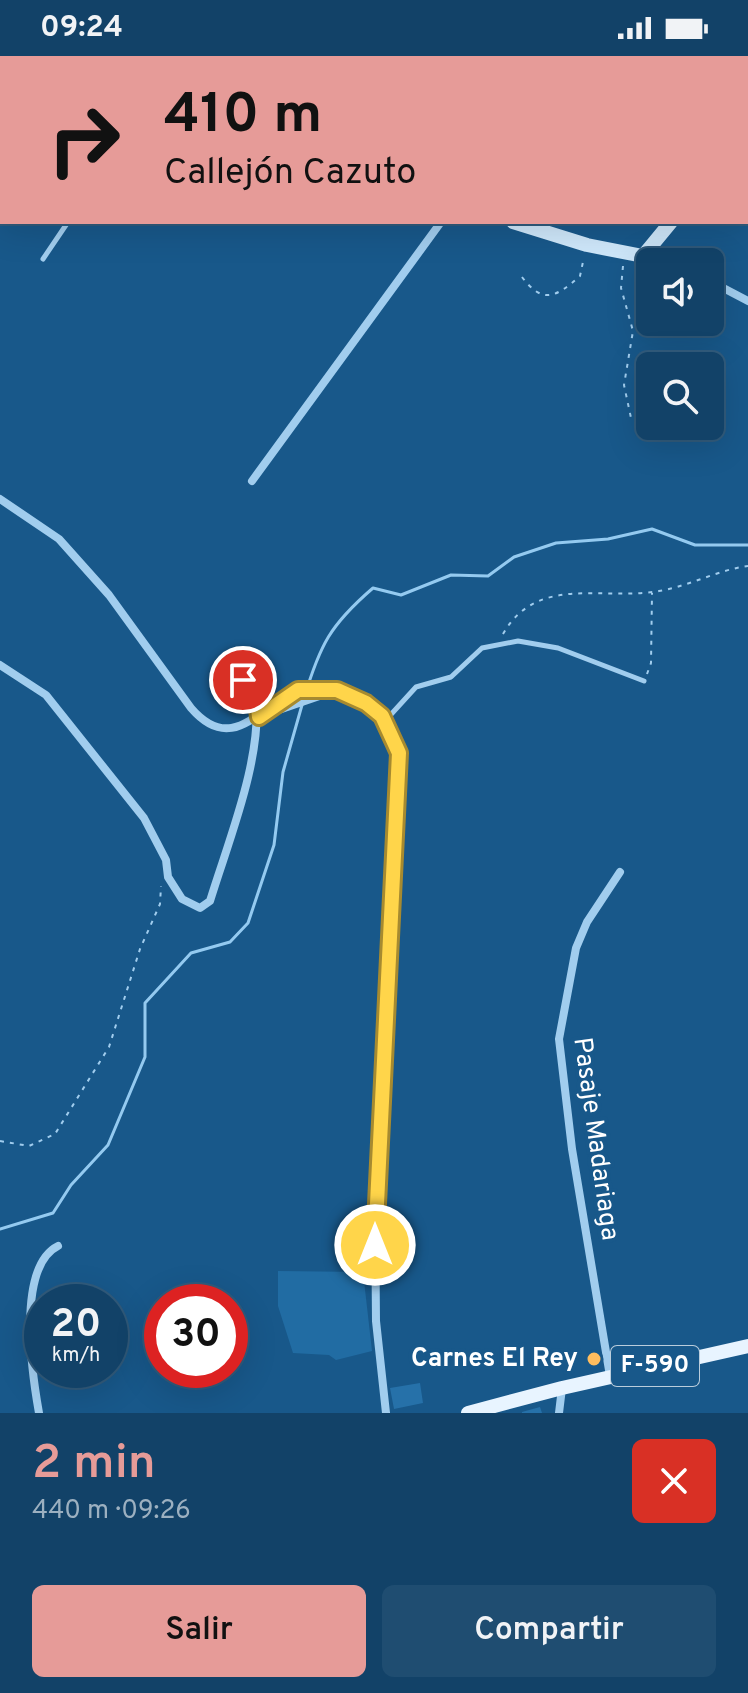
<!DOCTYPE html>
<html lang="es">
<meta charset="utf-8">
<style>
body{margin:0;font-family:Overpass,sans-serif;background:#1f4d71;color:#f1f3f6;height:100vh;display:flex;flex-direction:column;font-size:30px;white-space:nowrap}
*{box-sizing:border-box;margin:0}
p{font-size:26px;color:#9cb0c0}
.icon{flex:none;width:44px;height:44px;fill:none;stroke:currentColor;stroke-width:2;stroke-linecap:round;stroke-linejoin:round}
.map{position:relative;height:1357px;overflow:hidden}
.sheet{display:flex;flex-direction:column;background:#124268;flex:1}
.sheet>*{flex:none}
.hud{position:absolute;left:0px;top:0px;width:748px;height:168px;box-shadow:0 8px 32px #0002,0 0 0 2px #315b7c;background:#e69b98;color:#111;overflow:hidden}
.controls{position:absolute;left:636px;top:192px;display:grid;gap:16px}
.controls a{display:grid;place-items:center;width:88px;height:88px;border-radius:12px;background:#124268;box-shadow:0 8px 32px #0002,0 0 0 2px #315b7c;font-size:40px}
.speed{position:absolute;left:24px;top:1228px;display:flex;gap:16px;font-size:40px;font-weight:700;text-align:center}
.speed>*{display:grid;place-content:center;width:104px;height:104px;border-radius:50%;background:#124268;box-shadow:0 8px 32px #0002,0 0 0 2px #315b7c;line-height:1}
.speed small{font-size:20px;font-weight:400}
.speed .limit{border:12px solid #d22;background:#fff;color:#111}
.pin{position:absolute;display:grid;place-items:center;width:68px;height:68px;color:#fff;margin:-34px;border:4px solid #fff;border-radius:50%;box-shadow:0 2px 8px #0007}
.me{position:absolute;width:88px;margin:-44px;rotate:0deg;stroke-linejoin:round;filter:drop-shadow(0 0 6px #0008)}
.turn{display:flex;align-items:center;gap:28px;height:168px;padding:0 32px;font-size:36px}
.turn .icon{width:104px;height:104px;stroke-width:2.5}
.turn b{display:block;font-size:56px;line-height:68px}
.round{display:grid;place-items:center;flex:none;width:84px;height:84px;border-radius:12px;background:#1f4d71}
.head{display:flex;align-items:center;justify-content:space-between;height:136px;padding:0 32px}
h1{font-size:48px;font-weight:600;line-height:60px;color:#e69b98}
.button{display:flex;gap:16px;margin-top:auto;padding:16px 32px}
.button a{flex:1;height:92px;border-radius:12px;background:#e69b98;color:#111;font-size:32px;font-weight:600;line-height:92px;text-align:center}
.button a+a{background:#1f4d71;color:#f1f3f6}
.status{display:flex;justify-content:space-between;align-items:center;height:56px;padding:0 40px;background:#124268;direction:ltr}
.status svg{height:22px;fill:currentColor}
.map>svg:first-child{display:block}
</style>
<div class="status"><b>09:24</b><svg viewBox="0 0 49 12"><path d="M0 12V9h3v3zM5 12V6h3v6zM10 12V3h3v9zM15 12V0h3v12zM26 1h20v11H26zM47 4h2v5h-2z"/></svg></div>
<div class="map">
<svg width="748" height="1357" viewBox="0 0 748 1357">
<rect width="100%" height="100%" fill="#18588a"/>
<path fill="#216ca3" d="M278 1215 363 1216 372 1295 336 1304 329 1299 293 1297 278 1250Z"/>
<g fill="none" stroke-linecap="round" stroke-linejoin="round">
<path stroke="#94caf0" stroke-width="3" d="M304 642C320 589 330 569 373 532L401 539 451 519 488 520 514 501 556 487 608 483 652 473 695 489H748
M0 1173 53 1157 71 1129 108 1089 145 1001V947L191 897 230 886 248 867 274 789 283 716 302 649"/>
</g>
<path fill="#2671a9" d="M420 1327 423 1347 394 1353 390 1332Z
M540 1351 542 1357H522V1356Z"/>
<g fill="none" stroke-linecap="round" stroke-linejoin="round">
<path stroke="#a1cdee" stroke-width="2" stroke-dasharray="4 6" stroke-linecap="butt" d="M623 210 621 232 633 275 624 329 631 362
M522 221C543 249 556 241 580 220L584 201
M503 578C537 518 602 545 659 535 690 530 717 514 748 510
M647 618 651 607 652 537
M0 1085 29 1090 55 1078 109 991 140 893 160 848 161 830"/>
<path stroke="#a1cdee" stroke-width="5" d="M43 203 68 166
M385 665 416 631 451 621 482 592 518 585 558 592 644 625"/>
<path stroke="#a1cdee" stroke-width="8" d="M643 200 664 206
M710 225 748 245
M252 425 441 166
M0 443 59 483 109 539 191 652C236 704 264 641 304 632 358 621 401 669 400 719L375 1151 376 1265 386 1357
M0 609 46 639 144 762 166 804 168 821 182 843 200 852 210 845C230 780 263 702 256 635L243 624 218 623
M267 658 334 635
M610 1320 572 1093 559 983 576 892 587 866 620 816
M39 1357C32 1318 16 1211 58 1190
M559 1357 562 1332"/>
<path stroke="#cee7fa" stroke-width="14" d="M238 0 241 2
M746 77 748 74
M513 166 587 189 643 200 671 166"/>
<path stroke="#e8f4ff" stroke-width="14" d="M468 1357 562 1332 748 1290"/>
</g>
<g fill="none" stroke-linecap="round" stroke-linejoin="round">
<defs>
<path id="route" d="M243 624 256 635 259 661 298 634H337L366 647 382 660 399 697 375 1189"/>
</defs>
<use href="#route" stroke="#a68a30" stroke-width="20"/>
<use href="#route" stroke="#ffd54a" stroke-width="14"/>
</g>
<circle fill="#ffbd5e" stroke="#18588a" stroke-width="3" cx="594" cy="1303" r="8"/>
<g text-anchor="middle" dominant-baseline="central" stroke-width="8" stroke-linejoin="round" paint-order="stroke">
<rect fill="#18588a" stroke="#bacddc" stroke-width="2" x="611" y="1290" width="88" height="40" rx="6"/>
<g font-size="24" font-weight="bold" fill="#fff">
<text x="655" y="1310">F-590</text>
</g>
<g font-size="26" fill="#fff" stroke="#18588a">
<text transform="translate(595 1083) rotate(82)">Pasaje Madariaga</text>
</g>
<g font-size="26" font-weight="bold" fill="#fff" stroke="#18588a" text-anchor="end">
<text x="578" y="1303">Carnes El Rey</text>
</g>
</g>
</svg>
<div class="controls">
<a><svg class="icon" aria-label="sound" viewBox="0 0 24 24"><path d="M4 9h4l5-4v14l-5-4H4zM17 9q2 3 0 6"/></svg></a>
<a><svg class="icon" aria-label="search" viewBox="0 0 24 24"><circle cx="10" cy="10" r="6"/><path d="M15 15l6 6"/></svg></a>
</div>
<div class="speed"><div>20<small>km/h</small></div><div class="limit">30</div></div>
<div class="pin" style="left:243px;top:624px;background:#d93025"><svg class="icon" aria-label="arrive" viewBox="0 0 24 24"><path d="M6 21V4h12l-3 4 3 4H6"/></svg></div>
<svg class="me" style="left:375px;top:1189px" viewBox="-20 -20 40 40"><circle r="17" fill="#ffd54a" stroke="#fff" stroke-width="3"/><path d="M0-11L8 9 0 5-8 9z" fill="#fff"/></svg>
<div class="hud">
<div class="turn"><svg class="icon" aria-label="right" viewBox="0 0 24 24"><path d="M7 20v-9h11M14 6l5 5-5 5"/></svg><div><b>410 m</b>Callejón Cazuto</div></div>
</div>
</div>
<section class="sheet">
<div class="head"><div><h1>2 min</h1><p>440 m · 09:26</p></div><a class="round" style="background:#d93025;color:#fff"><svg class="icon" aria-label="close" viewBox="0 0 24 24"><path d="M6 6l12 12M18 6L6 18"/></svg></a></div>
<div class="button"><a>Salir</a><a>Compartir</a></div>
</section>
